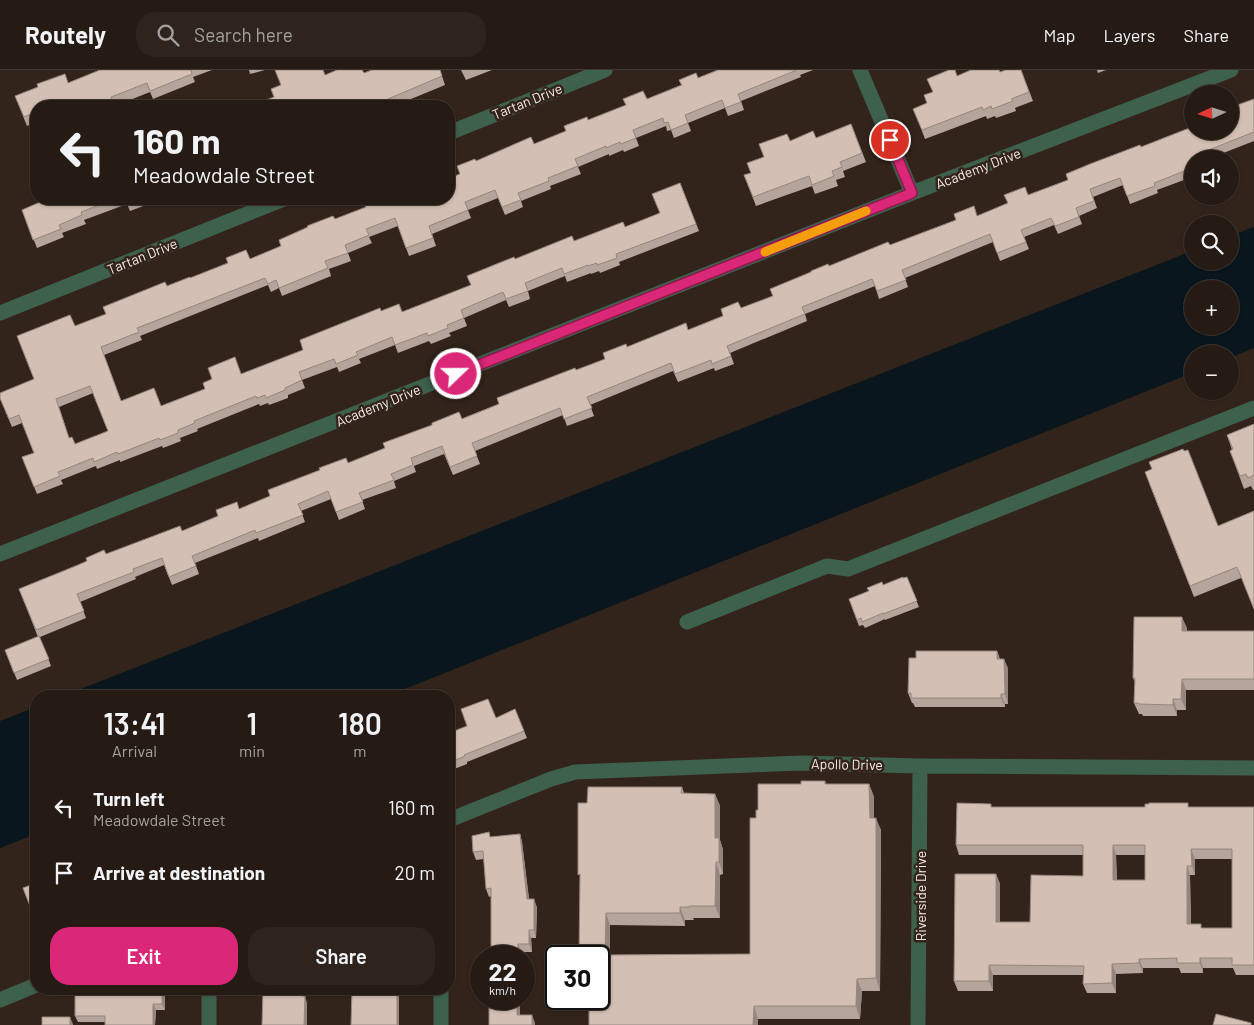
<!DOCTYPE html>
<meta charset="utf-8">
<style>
body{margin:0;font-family:Barlow,sans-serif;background:#2e241d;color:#f1f3f6;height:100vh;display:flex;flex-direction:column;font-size:19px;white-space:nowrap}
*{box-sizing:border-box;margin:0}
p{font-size:16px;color:#a4a1a0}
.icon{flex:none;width:28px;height:28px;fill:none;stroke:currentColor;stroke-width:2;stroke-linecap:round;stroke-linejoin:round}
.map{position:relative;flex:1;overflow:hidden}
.drawer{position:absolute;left:30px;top:620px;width:425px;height:305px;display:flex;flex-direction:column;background:#261b14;border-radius:20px;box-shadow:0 1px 4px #0004,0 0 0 1px #423934}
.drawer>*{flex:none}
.banner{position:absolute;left:30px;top:30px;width:425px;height:105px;border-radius:20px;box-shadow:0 1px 4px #0004,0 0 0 1px #423934;background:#261b14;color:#f1f3f6;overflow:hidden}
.needle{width:32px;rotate:266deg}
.buttons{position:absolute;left:1184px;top:15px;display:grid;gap:10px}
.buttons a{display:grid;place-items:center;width:55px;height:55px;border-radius:50%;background:#261b14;box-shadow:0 1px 4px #0004,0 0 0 1px #423934;font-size:25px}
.speed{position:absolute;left:470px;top:875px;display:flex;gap:10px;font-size:25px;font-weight:700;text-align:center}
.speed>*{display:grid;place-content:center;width:65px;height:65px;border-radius:50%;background:#261b14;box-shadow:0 1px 4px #0004,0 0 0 1px #423934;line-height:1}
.speed small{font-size:12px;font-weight:400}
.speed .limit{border:2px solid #111;border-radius:8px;background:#fff;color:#111}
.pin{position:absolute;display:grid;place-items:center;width:42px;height:42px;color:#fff;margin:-21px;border:2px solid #fff;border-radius:50%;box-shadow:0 1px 5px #0007}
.me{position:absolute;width:55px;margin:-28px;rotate:68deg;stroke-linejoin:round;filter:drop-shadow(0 0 4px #0008)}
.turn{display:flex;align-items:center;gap:18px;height:105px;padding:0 20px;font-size:22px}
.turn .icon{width:65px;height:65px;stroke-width:2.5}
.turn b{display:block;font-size:35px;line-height:42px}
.eta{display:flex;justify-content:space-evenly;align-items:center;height:85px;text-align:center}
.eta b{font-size:30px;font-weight:600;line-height:35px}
.cta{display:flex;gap:10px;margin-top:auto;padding:10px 20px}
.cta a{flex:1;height:58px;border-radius:20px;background:#db2777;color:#fff;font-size:20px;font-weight:600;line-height:58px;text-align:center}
.cta a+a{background:#2e241d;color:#f1f3f6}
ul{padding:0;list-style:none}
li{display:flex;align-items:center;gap:15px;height:65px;padding:0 20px}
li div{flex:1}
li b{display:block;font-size:19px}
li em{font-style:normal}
header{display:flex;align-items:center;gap:30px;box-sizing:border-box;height:70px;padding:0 25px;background:#261b14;border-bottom:1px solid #423934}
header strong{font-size:24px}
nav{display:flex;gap:28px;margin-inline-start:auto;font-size:18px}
.search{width:350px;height:45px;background:#2e241d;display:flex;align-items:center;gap:12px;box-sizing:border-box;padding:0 18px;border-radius:20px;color:#a4a1a0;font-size:19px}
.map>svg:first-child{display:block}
</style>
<header>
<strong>Routely</strong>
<div class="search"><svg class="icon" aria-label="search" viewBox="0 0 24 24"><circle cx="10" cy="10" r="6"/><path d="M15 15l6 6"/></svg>Search here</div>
<nav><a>Map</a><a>Layers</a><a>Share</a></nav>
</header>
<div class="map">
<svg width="1254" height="955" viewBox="0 0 1254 955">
<rect width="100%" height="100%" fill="#33241b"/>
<path fill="#09161d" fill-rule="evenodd" d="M1254 157V278L1230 288V284H1192V303L430 609 386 626H63L1192 181V191H1230V166ZM1192 219H1230V256H1192Z
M36 637V764L0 778V651Z"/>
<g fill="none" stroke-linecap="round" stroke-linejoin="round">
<path stroke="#3e614d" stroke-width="15" d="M860 0 912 123
M449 63 605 0
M0 243 284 129
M0 484 912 123 1231 0
M687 552 827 496 848 499 1254 338
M449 750 551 709 575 702 801 693 920 696 1254 698
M209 919V955
M441 919V955
M0 930 36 915
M918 955 920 696"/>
</g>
<path fill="#b5a49a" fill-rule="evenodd" d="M100 0H212L193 7 195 12 153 29 150 22 115 36H36V52L27 56 15 26 68 13Z
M249 0H265L250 4Z
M440 0 445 15 394 36H251L274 27 281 15 325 5Z
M461 0H492L466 10Z
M718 0H813L800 5 801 7 741 31 744 40 728 46 725 38 688 53 691 61 674 68 671 60 667 61 666 56 636 68 639 76 624 82 623 80 609 86V84L578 97 581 104 550 116 551 119 521 131 523 137 505 145 498 128 468 140 471 148 432 164 436 176 409 186 398 156 369 167 372 173 348 183 351 191 329 199 331 206 282 226 279 218 271 222 268 215 140 266 142 270 104 285 121 331 161 336 303 280 381 241 402 242 471 215 515 189 574 171 625 157 660 143 680 113 699 161 619 192 620 195 600 203 599 201 591 204V203L567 212 565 206 528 221 530 229 509 237 506 230 464 248 467 256 449 263 451 266 431 274 429 271 398 283 395 275 359 289 361 293 339 302 337 297 302 310 305 318 288 325V328L269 335 268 333 260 336 259 334 197 359 198 361 180 368 181 371 163 378 162 376 120 392V390L97 399 96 396 61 410 63 414 37 424 22 387 34 383 22 353 12 357 0 329 34 309 75 256 106 244 167 216 250 189 281 177 335 149 449 129 460 104 476 91 534 74 566 61 588 50 647 29 681 15 679 10 698 8ZM93 323 108 361 75 374 69 368 59 337Z
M1021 0 1033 31 1015 38 1016 41 996 48 995 46 987 49 986 46 925 69 917 48 927 33 932 22 957 6 1000 2Z
M1097 0H1106L1098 3Z
M1254 29V71L1208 89H1192V107L1157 120 1158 123 1130 134 1123 115 1093 127 1097 138 1079 146 1082 154 1058 164 1054 155 1024 167 1029 179 1000 191 993 172 905 208 908 217 879 229 875 216 805 244 807 251 730 283 734 294 715 301 714 298 678 312 673 301 590 335 594 346 567 356 563 345 475 381 480 394 453 405 444 384 414 396 416 402 394 411 396 418 362 430 365 439 339 450 331 429 301 441 305 452 259 471 258 468 195 493 199 504 172 515 164 495 135 507 136 509 80 532 86 548 40 567 51 596 17 610 5 580 38 567 19 519 106 484 182 461 239 439 270 426 268 420 348 393 499 334 605 289 603 283 688 260 772 226 829 196 977 146 1068 110 1141 77 1234 42Z
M851 54 866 92 843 101 845 107 836 110 838 116 815 124 812 116 756 136 744 105 750 103 764 87 790 71 816 68Z
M45 129H162L130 141 127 134 84 150 86 154 62 163 64 167 37 178 22 140 45 130Z
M1254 354V420H1253L1251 416 1244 419 1230 381 1232 380 1227 365Z
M1149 413 1218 456 1254 441 1241 508 1194 527Z
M907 507 919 537 885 550V549L865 558 863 555 859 556 849 529 883 515Z
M1187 558V561H1254V620H1186V640H1177V646H1143L1142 644H1139L1134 633 1135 612 1133 608Z
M997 581 1000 589 1008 598V634H1005V637H915L913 633H912L908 623Z
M515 639 527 668 467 692V694L449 701V663L496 648Z
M825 711 826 714H869L874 727V748L881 760 880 921H862L860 949H758L589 955 587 733 682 717 684 723 715 724 720 736V770L723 780V804L720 805V848H693L694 850H685V856L610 855V885L750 884 756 748 758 740 801 714Z
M992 737H1254V905H1236L1233 898H1203V903H1181L1179 898H1143V903L1116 904V923H1087L1083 914 1084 905H993V921H958L954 911 996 804 1000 814V852H1030L1083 806V785H959L956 775ZM1116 785H1145V810H1117ZM1195 789H1232V858H1202L1191 854 1190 805H1195Z
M520 764 522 772 529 829 537 837 536 868H531L532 882H521V886H491V826L489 827 486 819 484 789 476 790 473 782 491 767Z
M36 813V852L23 818Z
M165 919V940H156L155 955H105V952H78L75 946 124 922Z"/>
<path fill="#94867d" d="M1182 547 1187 558 1186 572 1182 561Z
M997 581 1000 590 997 589Z
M1004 589 1008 598V634L1005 624Z
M1182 609 1186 620V640L1181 629Z
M1001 624 1005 634V637L1001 628Z
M1173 629 1177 640V646L1173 635Z
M869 714 874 727V760L870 748Z
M715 724 720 736V770L723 780V804L719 792 715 768Z
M876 748 881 760 880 921 876 908Z
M520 764 522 772 530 837 527 829Z
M1113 775 1116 785 1117 820 1113 810Z
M1191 779 1195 789V805L1192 796Z
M716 792 720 805V848L715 836Z
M1187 796 1190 805 1191 864 1187 854Z
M996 804 1000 814V862L996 852Z
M534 829 537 837 536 868 534 860Z
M680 837 685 850V856L680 843Z
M606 843 610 855V897L605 885Z
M529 860 531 868 532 882 529 874Z
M518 874 521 882V886L518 878Z
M517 878 520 886H517Z
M1200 888 1203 898V903L1200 893Z
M1139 889 1143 898V903L1139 893Z
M1112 894 1116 904V923L1112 913Z
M989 895 993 905V921L989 911Z
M857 909 862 921 860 949 856 936Z
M162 919H165V940L162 934Z
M302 919H304L305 931V926L307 933V955H304Z
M397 919H399V955H397Z
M517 929H520V953L517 945Z
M153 934 156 940 155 955H153Z
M754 936 758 949V955H753Z
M532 945 535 953V955H532Z
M70 947 73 954V955H70Z"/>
<path fill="#d3bfb3" stroke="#94867d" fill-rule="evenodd" d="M100 0H191L192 4 150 21 147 13 111 27 114 36H36V42L24 47 15 26 38 17 37 14 65 4 68 13Z
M275 0H323L325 5 337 0H362L364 3 372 0H440L442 6 381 32 380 30 365 36H251L274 27 271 19 281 15Z
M718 0H797L738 24 741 32 725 38 722 30 685 45 688 53 671 60 668 52 664 53 663 48 633 60 636 68 621 74 620 72 606 78V76L575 89 578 96 548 108 549 111 518 123 521 130 502 137 495 120 465 132 468 140 429 156 433 168 406 178 395 148 366 159 369 165 345 175 348 183 325 191 328 198 279 218 276 210 268 214 265 208 137 258 139 262 101 277 121 331 154 318 161 336 205 319 203 313 212 309 208 298 235 287 241 304 303 280 300 270 380 238 381 241 399 234 402 242 471 215 467 206 514 187 515 189 572 166 574 171 623 152 625 157 660 143 652 124 680 113 696 154 616 184 617 188 597 195V193L588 196V195L564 204 562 198 525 213 528 221 506 229 503 222 461 240 464 248 447 255 448 258 428 266 427 263 395 275 392 267 356 282 358 285 336 294 334 289 299 302 302 310 285 318V320L266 328 265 325 257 328 256 326 194 351 195 353 178 360V363L160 370 159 368 118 384 117 382 94 392 93 388 58 402 60 406 34 417 22 387 34 383 19 345 9 349 0 328V323L34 309 17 266 70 245 75 256 106 244 103 237 165 212 167 216 190 207V208L228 193 226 188 246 180 250 189 281 176 279 170 308 157 307 156 333 146 335 149 366 137 365 136 383 129H449V108L460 104 457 96 475 89 476 91 531 67 534 74 566 61 564 56 587 47 588 50 626 35 623 29 643 21 647 29 682 15 679 10 696 3 698 8ZM90 316 108 361 75 374 72 367 69 368 56 329Z
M949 0H955L957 6 971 0H999L1000 2 1006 0H1021L1029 22 1011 29 1013 31 992 39 991 36 983 40 982 37 922 60 913 39 927 33 924 25 933 22 927 9Z
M1254 29V62L1201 83 1203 89H1192V98L1154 113 1155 116 1127 126 1120 108 1090 119 1094 131 1076 138 1079 147 1055 156 1051 148 1021 160 1026 172 997 183 990 164 902 200 906 210 877 221 872 209 802 237 805 244 727 276 731 286 712 294 711 290 675 304 671 293 587 327 592 338 564 349 560 338 472 373 477 386 450 397 442 376 411 388 413 395 391 404 394 410 359 423 363 432 336 442 328 421 298 434 303 445 256 463 255 460 192 486 196 496 169 507 162 488 133 499 134 502 77 524 84 541 36 560 19 519 78 495 87 491 86 488 104 480 106 484 180 456 182 461 218 446 216 440 237 432 239 439 270 426 268 420 320 400 319 398 346 388 348 393 385 378 383 373 432 355V353L459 342 462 349 499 334 497 328 575 298 576 300 605 289 603 283 626 274 627 277 686 253 688 260 723 246 721 239 738 232 741 238 773 226 770 219 811 202V201L828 194 829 196 888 172 890 175 956 150 954 144 974 136 977 146 1008 133 1004 125 1025 117 1028 125 1068 110 1066 104 1090 94 1140 75 1141 77 1192 57V61H1230V43L1234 42 1232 37Z
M241 31 243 36H229Z
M851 54 862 83 840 92 842 97 832 101 834 106 812 115 809 106 753 127 744 105 751 103 747 93 764 87 759 74 787 64 790 71 813 61 816 68Z
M45 129H115L81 142 82 145 59 155 61 159 33 170 22 140 45 130Z
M126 129H136L127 132Z
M1254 354V405L1248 408 1246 404 1240 406 1230 381 1233 379 1227 365Z
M1183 379 1184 381 1188 380 1218 456 1254 441V539L1237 497 1190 516 1145 402 1152 399 1149 392Z
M903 507V508L907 507 917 531 883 544V543L862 552 861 548 857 550 849 529 869 521 867 518 882 512 883 515Z
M1134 547H1182V561H1254V609H1182L1181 629H1173V635L1139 634 1138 633H1134L1135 608H1133Z
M39 566 49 589 14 603 5 580Z
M916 581H997V589H1004L1005 624H1001V628H911V623H908L909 588H916Z
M488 629 496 648 515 639 524 661 464 685 465 686 449 693V663L467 656 461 639Z
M801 711H825V714H869L870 748H876V908L857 909 856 936H754L753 955H589V929H599V886H579L580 804 578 805V733H587L588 717H682L681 723 715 724V768H719V792H716L715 836H689V837H680V843H606L605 885 750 884V748H756V740H758V714H801Z
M957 733 991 734V737H1145V734H1149V733H1188V737H1254V895H1232V888H1200V893H1177V888L1139 889V893L1112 894V913L1083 914 1084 896 989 895V911H954L955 804H996V852H1030L1031 805 1083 806V775H956ZM1113 775H1145V810H1113ZM1191 779H1232V858H1201V854H1187V796H1192Z
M489 762 490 767 520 764 527 829H534V860H529V874H518V878H517V886H491V818L486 819 483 781 473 782 472 766Z
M36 813V843L33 844 23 818Z
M124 919H162V934H153V955H105V946H75V922H124Z
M263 919H302V926H305L304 955H262Z
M352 919H397V955H351Z
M489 929H517V945H532V955H489Z
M1216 944 1251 953V955H1213Z
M42 947H70V955H42Z"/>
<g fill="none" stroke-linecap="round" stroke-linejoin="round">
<defs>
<path id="route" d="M456 304 912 123 890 70"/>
</defs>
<use href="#route" stroke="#8e194d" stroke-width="12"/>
<use href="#route" stroke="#db2777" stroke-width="9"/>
<path stroke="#f59e0b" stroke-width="9" d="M765 182 866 141"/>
</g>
<g text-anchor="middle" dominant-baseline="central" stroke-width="5" stroke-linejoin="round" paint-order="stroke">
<g font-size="14" fill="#f5eae4" stroke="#33241b">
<text transform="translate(527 31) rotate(-22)">Tartan Drive</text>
<text transform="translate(978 98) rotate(-21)">Academy Drive</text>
<text transform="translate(142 186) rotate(-22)">Tartan Drive</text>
<text transform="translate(378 335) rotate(-22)">Academy Drive</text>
<text transform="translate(847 694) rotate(1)">Apollo Drive</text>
<text transform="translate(920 826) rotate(-90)">Riverside Drive</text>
</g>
</g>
</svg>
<div class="buttons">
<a><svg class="needle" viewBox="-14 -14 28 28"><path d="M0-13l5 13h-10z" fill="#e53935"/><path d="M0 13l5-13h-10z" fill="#a4a1a0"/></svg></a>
<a><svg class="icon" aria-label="sound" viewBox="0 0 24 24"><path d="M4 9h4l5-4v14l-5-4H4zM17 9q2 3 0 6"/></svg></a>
<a><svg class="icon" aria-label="search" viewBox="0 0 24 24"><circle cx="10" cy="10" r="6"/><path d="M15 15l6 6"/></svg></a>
<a>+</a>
<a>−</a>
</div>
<div class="speed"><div>22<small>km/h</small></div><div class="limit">30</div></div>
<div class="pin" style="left:890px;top:70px;background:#d93025"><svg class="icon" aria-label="arrive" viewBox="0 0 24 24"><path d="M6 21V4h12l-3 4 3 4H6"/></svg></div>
<svg class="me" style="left:456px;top:304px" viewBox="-20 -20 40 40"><circle r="17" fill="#db2777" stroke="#fff" stroke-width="3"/><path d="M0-11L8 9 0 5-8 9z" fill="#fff"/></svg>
<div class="banner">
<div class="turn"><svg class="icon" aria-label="left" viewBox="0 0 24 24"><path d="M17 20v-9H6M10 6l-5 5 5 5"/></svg><div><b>160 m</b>Meadowdale Street</div></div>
</div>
<section class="drawer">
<div class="eta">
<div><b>13:41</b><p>Arrival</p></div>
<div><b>1</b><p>min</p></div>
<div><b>180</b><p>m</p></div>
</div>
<ul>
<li><svg class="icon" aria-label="left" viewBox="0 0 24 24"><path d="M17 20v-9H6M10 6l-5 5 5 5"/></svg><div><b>Turn left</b><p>Meadowdale Street</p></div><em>160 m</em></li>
<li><svg class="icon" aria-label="arrive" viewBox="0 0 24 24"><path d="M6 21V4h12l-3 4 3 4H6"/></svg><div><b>Arrive at destination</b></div><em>20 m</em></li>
</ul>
<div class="cta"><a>Exit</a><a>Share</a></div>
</section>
</div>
